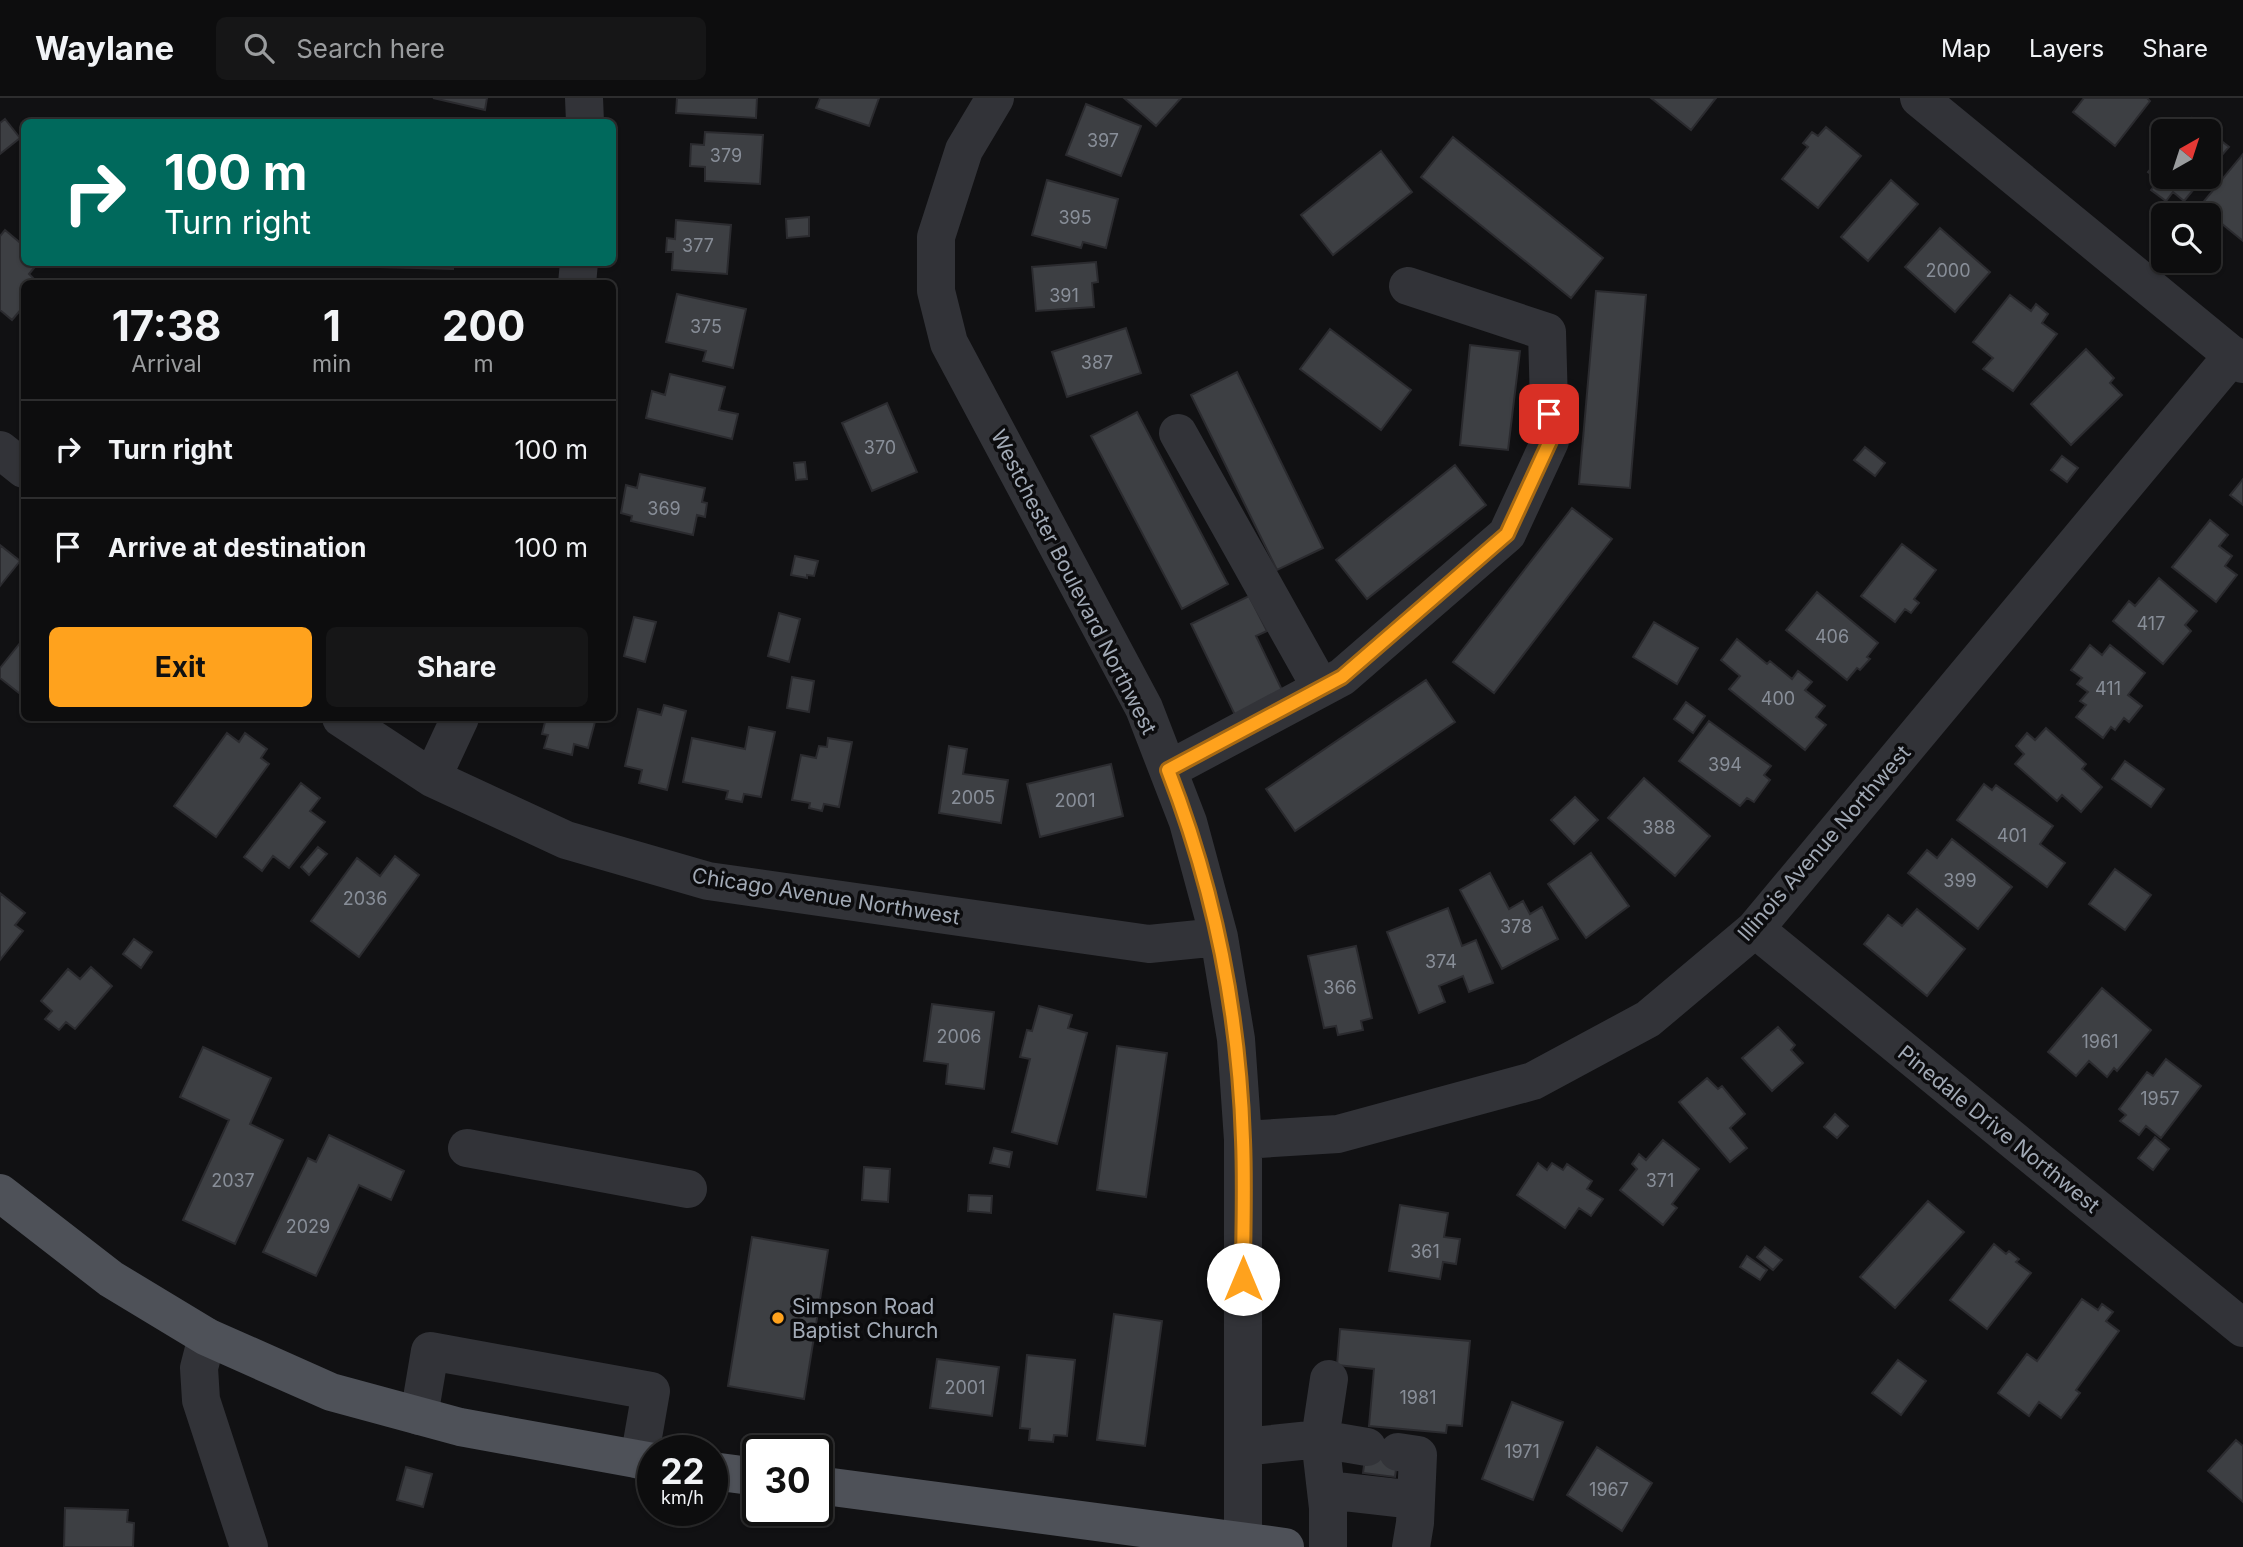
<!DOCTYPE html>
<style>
body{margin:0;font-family:Inter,sans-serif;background:#161617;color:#f1f3f6;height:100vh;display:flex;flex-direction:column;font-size:26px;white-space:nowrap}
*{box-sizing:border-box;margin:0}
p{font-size:23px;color:#9a9c9e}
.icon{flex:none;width:38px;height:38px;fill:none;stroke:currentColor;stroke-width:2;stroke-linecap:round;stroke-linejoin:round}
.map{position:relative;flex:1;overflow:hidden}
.drawer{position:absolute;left:21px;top:182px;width:595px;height:441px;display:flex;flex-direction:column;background:#0d0d0e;border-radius:10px;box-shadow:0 2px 5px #0004,0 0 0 2px #2d2d2e}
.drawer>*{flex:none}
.top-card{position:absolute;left:21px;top:21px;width:595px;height:147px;border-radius:10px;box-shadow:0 2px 5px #0004,0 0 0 2px #2d2d2e;background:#00695c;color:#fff;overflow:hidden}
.needle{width:46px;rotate:39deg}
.fabs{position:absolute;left:2151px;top:21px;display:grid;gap:14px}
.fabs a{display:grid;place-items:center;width:70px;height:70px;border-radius:10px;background:#0d0d0e;box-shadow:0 2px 5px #0004,0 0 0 2px #2d2d2e;font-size:35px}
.speed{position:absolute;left:637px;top:1337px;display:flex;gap:14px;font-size:35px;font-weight:700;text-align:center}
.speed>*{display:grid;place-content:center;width:91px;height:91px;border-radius:50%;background:#0d0d0e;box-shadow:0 2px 5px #0004,0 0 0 2px #2d2d2e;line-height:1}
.speed small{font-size:18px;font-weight:400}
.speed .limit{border:4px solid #111;border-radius:10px;background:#fff;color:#111}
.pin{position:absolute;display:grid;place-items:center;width:60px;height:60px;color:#fff;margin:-30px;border-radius:14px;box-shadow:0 4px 10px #0006}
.me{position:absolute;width:77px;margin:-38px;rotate:0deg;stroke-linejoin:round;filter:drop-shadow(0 0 5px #0008)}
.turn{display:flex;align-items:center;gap:24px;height:147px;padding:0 28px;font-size:32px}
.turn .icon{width:91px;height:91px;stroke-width:2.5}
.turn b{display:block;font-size:49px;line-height:60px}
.eta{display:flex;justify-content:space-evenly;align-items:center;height:119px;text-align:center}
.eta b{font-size:42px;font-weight:700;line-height:49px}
.cta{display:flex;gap:14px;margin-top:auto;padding:14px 28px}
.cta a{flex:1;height:80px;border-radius:10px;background:#ffa21d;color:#111;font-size:28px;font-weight:700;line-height:80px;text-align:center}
.cta a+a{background:#161617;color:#f1f3f6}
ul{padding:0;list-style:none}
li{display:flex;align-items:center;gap:21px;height:98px;padding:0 28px;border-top:2px solid #2d2d2e}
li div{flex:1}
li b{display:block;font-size:26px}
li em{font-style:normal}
header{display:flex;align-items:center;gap:42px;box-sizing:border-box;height:98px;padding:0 35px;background:#0d0d0e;border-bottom:2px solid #2d2d2e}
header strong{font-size:33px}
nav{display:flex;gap:38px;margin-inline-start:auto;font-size:24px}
.search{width:490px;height:63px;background:#161617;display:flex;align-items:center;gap:18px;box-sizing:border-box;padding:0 24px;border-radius:10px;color:#9a9c9e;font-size:26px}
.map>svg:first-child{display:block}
</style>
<header>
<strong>Waylane</strong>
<div class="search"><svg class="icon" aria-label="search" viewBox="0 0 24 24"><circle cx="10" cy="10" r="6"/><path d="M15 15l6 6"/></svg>Search here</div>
<nav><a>Map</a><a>Layers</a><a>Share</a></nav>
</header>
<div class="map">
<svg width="2243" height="1449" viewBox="0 0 2243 1449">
<rect width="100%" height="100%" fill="#111113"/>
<path fill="#3d3f43" stroke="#2b2b2f" stroke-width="2" d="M433 0H487L485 12Z
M677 0H757L756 20 676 15Z
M820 0H879L869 28 816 10Z
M1124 0H1181L1156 28Z
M1651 0H1716L1691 32Z
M2084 0H2147L2150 3 2115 48 2073 14Z
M1086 6 1141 28 1121 78 1066 57Z
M2192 20 2229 49 2208 73V33H2182Z
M5 21 20 40 0 56V25Z
M1826 29 1861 58 1818 110 1782 81 1808 49 1803 45 1812 34 1818 38Z
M705 34 763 37 760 86 705 83V69L690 68 691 46 704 47Z
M1453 39 1603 160 1571 200 1421 79Z
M1381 53 1412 94 1333 157 1301 117Z
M2163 56V79H2204L2184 103 2173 94 2166 103 2151 92 2159 82 2148 74Z
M2243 56V143L2200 108Z
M1047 82 1118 101 1106 150 1083 144 1081 150 1032 137Z
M1891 82 1918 106 1868 163 1841 139Z
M809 119V138L787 140 786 121Z
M676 122 731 127 727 176 672 172 673 154H666L667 140 675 141Z
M1940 130 1990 174 1955 214 1905 169Z
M5 132 24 148V164H39L29 176 39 186H24V208L12 222 0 212V138Z
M379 164H453V171L379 169Z
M1096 164 1098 184 1092 185 1094 209 1036 213 1032 169Z
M1596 193 1646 197 1630 390 1579 386Z
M677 196 746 211 733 270 703 263 706 253 666 244Z
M2010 197 2031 213 2036 206 2048 216 2042 225 2057 236 2013 293 1983 271 1993 260 1973 244Z
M1126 230 1141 275 1067 299 1052 254Z
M1330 231 1411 292 1381 332 1300 271Z
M1470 247 1520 253 1508 352 1460 347Z
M2086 251 2114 280 2110 285 2122 297 2071 347 2031 306Z
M1237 274 1323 450 1277 472 1191 297Z
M670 276 725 289 719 312 738 316 732 341 646 320 652 293 665 297Z
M887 305 917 374 872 393 842 325Z
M1137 314 1228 486 1182 511 1091 338Z
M1865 349 1885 365 1875 378 1854 362Z
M2062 358 2078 370 2067 384 2051 372Z
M805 364 807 381 796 382 794 365Z
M1455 367 1486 407 1367 501 1336 462Z
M640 376 705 390 702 404 707 405 705 419 697 417 693 437 631 423 632 418 621 415 626 387 637 390Z
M2243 381V407L2230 397Z
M1572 410 1612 441 1494 595 1453 564Z
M2210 422 2228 437 2219 448 2232 458 2225 468 2237 477 2216 504 2172 469Z
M1902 446 1936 472 1914 501 1919 505 1911 515 1905 511 1895 524 1861 498Z
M0 447 20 463 0 488Z
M795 458 818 463 814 478 807 477V480L791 477Z
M2159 480 2197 513 2185 527 2191 533 2163 566 2113 523 2129 503 2135 508Z
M1817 494 1878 545 1867 559 1870 561 1860 572 1857 570 1847 582 1786 532Z
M1249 498 1267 533 1256 538 1283 594 1235 617 1191 526Z
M779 515 800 521 789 564 768 558Z
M634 519 656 524 645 564 624 558Z
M1654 524 1698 550 1677 586 1633 559Z
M24 540V599L0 580V570Z
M1737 541 1767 566 1770 563 1792 581 1798 573 1812 584 1805 592 1825 608 1816 619 1826 627 1805 652 1729 591 1740 578 1721 562Z
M2090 547 2102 557 2110 547 2145 575 2128 597 2142 608 2129 624 2124 620 2115 632 2111 629 2103 640 2076 619 2086 607 2080 603 2088 594 2077 586 2082 580 2071 572Z
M792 579 814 583 809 614 787 610Z
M1426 582 1455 624 1295 733 1266 691Z
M1686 604 1705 618 1693 635 1674 621Z
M664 607 686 613 667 692 639 685 642 672 625 668 638 611 661 617Z
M546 620H596L588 650 574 646 572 657 544 650 548 637 542 636Z
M1709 623 1771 668 1764 677 1770 682 1754 704 1747 700 1740 708 1679 663Z
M749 629 775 634 761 699 744 696 742 704 726 701 728 693 683 684 692 640 745 651Z
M2046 630 2086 666 2082 671 2102 689 2081 714 2062 697 2057 703 2015 666 2024 656 2016 648 2027 635 2035 642Z
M227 635 239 644 245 635 267 651 261 660 269 666 216 739 174 708Z
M828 640 852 644 839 709 824 706 822 713 809 710 810 705 792 702 801 657 816 660 819 648 827 649Z
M949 648 967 651 963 676 1008 682 1001 725 939 715Z
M2125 663 2164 691 2151 709 2112 681Z
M1111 666 1123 718 1040 739 1027 686Z
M1644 680 1710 738 1675 778 1608 720Z
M301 685 320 700 310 713 325 724 289 770 273 758 262 773 244 759Z
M1984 686 1992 692 1996 687 2053 728 2040 746 2065 765 2047 789 1957 722Z
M1575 699 1598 722 1574 746 1551 722Z
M1952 741 2012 789 1978 831 1908 775 1927 752 1937 760Z
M318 749 327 756 309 777 301 769Z
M1591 755 1629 808 1586 840 1548 786Z
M395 758 419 777 359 859 311 823 357 760 380 778Z
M2115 771 2151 797 2125 832 2089 806Z
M1490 775 1509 811 1523 803 1530 816 1542 809 1558 841 1502 871 1460 792Z
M0 795 25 815 15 827 23 833 0 862Z
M1448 810 1462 848 1476 842 1493 885 1469 894 1463 878 1439 888 1445 904 1419 915 1387 834Z
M1917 811 1965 851 1927 898 1864 846 1888 817 1902 828Z
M134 841 152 854 141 870 123 856Z
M1356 848 1372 920 1361 923 1363 932 1338 937 1336 928 1324 930 1308 858Z
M91 869 112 888 75 931 66 924 59 932 45 921 52 913 41 903 68 871 80 881Z
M2102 890 2151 932 2117 973 2114 970 2107 979 2089 963 2076 978 2048 954Z
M932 906 994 914 984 991 946 986 948 966 924 963Z
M1039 908 1072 917 1068 930 1087 935 1057 1046 1012 1034 1030 961 1020 959 1027 932 1032 933Z
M1778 929 1795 947 1791 952 1803 965 1772 993 1742 960Z
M1117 948 1167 955 1146 1099 1097 1092Z
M203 949 271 980 250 1026 283 1042 235 1146 183 1122 229 1022 180 999Z
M2166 961 2201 988 2161 1040 2146 1028 2139 1037 2120 1023 2126 1017 2119 1011 2147 974 2153 978Z
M1707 980 1718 991 1722 988 1745 1016 1730 1030 1747 1050 1730 1064 1679 1004Z
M1835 1016 1848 1028 1837 1040 1824 1029Z
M329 1037 404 1073 391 1102 359 1087 316 1178 263 1154 308 1060 316 1064Z
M2155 1039 2169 1051 2153 1072 2138 1060Z
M1663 1042 1699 1071 1672 1106 1677 1110 1663 1127 1620 1092 1637 1071 1632 1066 1639 1056 1646 1062Z
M994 1050 1012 1054 1009 1069 990 1065Z
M1538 1065 1547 1072 1552 1065 1563 1072 1567 1066 1592 1083 1587 1091 1603 1101 1591 1118 1579 1110 1565 1130 1517 1097Z
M864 1069 890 1071 888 1104 862 1102Z
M969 1097 992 1098 991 1115 968 1113Z
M1928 1103 1964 1134 1895 1210 1860 1179Z
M1400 1107 1448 1115 1444 1139 1460 1141 1456 1166 1443 1164 1440 1181 1389 1173Z
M752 1139 828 1152 804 1301 728 1288Z
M1994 1146 2006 1156 2009 1153 2019 1161 2016 1164 2031 1175 1987 1231 1950 1202Z
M1765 1149 1782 1162 1773 1172 1757 1159Z
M1747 1158 1767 1172 1760 1182 1740 1169Z
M2082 1201 2098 1212 2102 1206 2113 1214 2106 1223 2119 1233 2076 1292 2080 1295 2061 1320 2039 1304 2029 1318 1998 1295 2027 1256 2037 1263Z
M1114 1216 1162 1223 1145 1348 1097 1342Z
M1340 1231 1470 1243 1462 1328 1447 1327 1446 1335 1369 1328 1374 1271 1337 1267Z
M1027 1257 1075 1262 1067 1338 1054 1337 1053 1344 1029 1342 1030 1331 1020 1330Z
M937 1261 999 1269 992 1318 930 1310Z
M1898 1262 1926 1283 1901 1317 1872 1295Z
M1512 1304 1563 1324 1533 1402 1482 1381Z
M2236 1342 2243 1348V1404L2208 1373Z
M1367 1345 1399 1349 1395 1379 1363 1375Z
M1597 1349 1652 1385 1622 1433 1567 1397Z
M406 1369 432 1376 423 1409 397 1402Z
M65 1410 128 1412 127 1424 134 1425 133 1449H64Z"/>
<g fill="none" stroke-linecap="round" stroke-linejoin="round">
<path stroke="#323338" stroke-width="38" d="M584 0 585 24
M995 0 964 52 936 139V193L949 245 1144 610 1188 724 1219 839 1236 941 1243 1042V1443
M1919 0 2243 266
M577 186 579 164
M1178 335 1321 590
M0 352 24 371
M341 620 432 680 566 742 708 783 1149 846 1219 839
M1168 672 1342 579 1507 436 1550 343 1547 234 1408 188
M432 680 460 620
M1755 831 2243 1230
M1243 1042 1338 1036 1533 983 1648 921 1755 831 2233 257
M467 1050 688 1091
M207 1239 199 1270 201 1302 249 1449
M419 1318 430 1253 651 1293 639 1362
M1243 1349 1320 1341 1367 1349
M1398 1354 1418 1357 1415 1425 1411 1449
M1327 1392 1415 1402
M1328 1449V1410L1320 1341 1329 1281"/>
<path stroke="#4e5158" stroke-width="38" d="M0 1095 111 1181 207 1239 331 1294 460 1329 653 1364
M712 1373 758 1379
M817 1387 1285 1449"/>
</g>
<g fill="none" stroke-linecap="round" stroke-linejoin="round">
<defs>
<path id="route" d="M1243 1181C1243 1135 1245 1089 1243 1042 1239 916 1214 790 1168 672L1342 579 1507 436 1550 343 1549 316"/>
</defs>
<use href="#route" stroke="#a66913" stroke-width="18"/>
<use href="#route" stroke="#ffa21d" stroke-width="12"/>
</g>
<circle fill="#ffa21d" stroke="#0c0c0e" stroke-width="2.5" cx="778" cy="1220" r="7"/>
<g text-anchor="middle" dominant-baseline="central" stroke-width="7" stroke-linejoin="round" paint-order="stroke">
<g font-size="18" fill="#888e98">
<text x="1103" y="42">397</text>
<text x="726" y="57">379</text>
<text x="1075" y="119">395</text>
<text x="698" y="147">377</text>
<text x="1948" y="172">2000</text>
<text x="1064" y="197">391</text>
<text x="706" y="228">375</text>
<text x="1097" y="264">387</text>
<text x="880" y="349">370</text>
<text x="664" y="410">369</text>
<text x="2151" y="525">417</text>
<text x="1832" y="538">406</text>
<text x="2108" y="590">411</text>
<text x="1778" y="600">400</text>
<text x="1725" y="666">394</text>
<text x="973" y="699">2005</text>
<text x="1075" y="702">2001</text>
<text x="1659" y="729">388</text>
<text x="2012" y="737">401</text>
<text x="1960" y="782">399</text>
<text x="365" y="800">2036</text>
<text x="1516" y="828">378</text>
<text x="1441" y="863">374</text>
<text x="1340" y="889">366</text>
<text x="959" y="938">2006</text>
<text x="2100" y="943">1961</text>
<text x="2160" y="1000">1957</text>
<text x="233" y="1082">2037</text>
<text x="1660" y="1082">371</text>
<text x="308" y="1128">2029</text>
<text x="1425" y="1153">361</text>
<text x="965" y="1289">2001</text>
<text x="1418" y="1299">1981</text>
<text x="1522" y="1353">1971</text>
<text x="1609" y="1391">1967</text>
</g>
<g font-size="21" fill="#a1a9b5" stroke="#0c0c0e">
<text transform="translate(1074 484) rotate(63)">Westchester Boulevard Northwest</text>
<text transform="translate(1824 745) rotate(-49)">Illinois Avenue Northwest</text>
<text transform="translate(826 798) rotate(9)">Chicago Avenue Northwest</text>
<text transform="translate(1999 1031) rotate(39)">Pinedale Drive Northwest</text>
</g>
<g font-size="21" fill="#a1a9b5" stroke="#0c0c0e" text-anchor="start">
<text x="792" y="1208">Simpson Road<tspan x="792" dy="24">Baptist Church</tspan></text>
</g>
</g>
</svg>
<div class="fabs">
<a><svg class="needle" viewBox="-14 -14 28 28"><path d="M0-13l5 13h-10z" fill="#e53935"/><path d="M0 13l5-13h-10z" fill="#9a9c9e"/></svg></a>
<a><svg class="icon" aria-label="search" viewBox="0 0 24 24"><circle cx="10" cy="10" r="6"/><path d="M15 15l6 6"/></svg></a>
</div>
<div class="speed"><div>22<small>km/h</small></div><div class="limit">30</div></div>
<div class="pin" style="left:1549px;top:316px;background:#d93025"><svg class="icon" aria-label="arrive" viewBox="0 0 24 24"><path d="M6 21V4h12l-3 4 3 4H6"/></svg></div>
<svg class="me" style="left:1243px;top:1181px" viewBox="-20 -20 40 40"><circle r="19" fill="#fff"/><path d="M0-13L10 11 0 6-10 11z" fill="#ffa21d"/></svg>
<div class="top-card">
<div class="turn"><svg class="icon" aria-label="right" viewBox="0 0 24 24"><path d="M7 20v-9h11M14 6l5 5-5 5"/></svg><div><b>100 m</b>Turn right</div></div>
</div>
<section class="drawer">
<div class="eta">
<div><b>17:38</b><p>Arrival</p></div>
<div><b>1</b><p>min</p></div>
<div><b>200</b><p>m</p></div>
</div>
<ul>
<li><svg class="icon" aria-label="right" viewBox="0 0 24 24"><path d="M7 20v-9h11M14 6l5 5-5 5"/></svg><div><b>Turn right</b></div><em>100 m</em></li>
<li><svg class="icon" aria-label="arrive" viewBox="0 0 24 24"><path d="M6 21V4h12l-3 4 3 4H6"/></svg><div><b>Arrive at destination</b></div><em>100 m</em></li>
</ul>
<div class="cta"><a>Exit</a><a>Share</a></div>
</section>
</div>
